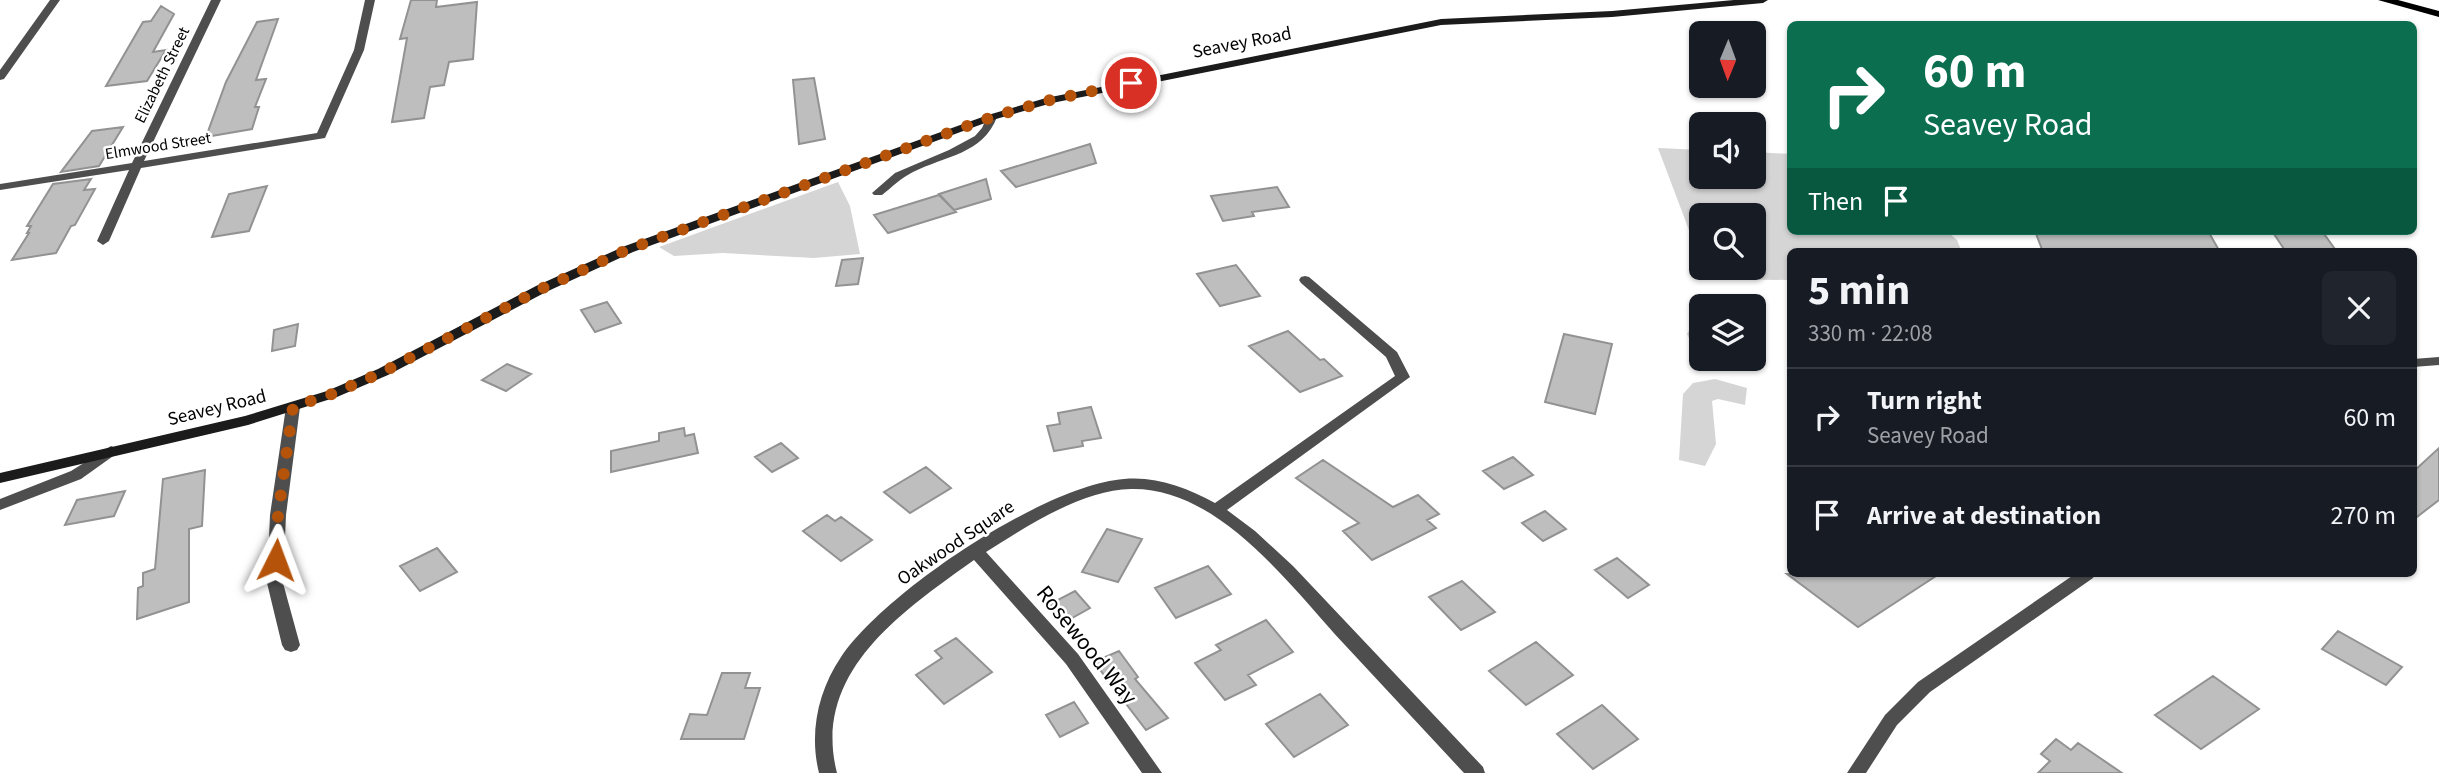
<!DOCTYPE html>
<meta charset="utf-8">
<style>
body{margin:0;font-family:"Source Sans 3",sans-serif;background:#20242c;color:#f1f3f6;height:100vh;display:flex;flex-direction:column;font-size:26px;white-space:nowrap}
*{box-sizing:border-box;margin:0}
p{font-size:23px;color:#9ea1a6}
.icon{flex:none;width:38px;height:38px;fill:none;stroke:currentColor;stroke-width:2;stroke-linecap:round;stroke-linejoin:round}
.map{position:relative;flex:1;overflow:hidden}
.side{position:absolute;left:1787px;top:248px;width:630px;height:329px;display:flex;flex-direction:column;background:#171b24;border-radius:10px;box-shadow:0 2px 5px #0004}
.side>*{flex:none}
.top-card{position:absolute;left:1787px;top:21px;width:630px;height:214px;border-radius:10px;box-shadow:0 2px 5px #0004;background:#0b6e4f;color:#fff;overflow:hidden}
.needle{width:46px;rotate:181deg}
.controls{position:absolute;left:1689px;top:21px;display:grid;gap:14px}
.controls a{display:grid;place-items:center;width:77px;height:77px;border-radius:10px;background:#171b24;box-shadow:0 2px 5px #0004;font-size:35px}
.pin{position:absolute;display:grid;place-items:center;width:60px;height:60px;color:#fff;margin:-30px;border:4px solid #fff;border-radius:50%;box-shadow:0 2px 7px #0007}
.me{position:absolute;width:77px;margin:-38px;rotate:3deg;stroke-linejoin:round;filter:drop-shadow(0 0 5px #0008)}
.turn{display:flex;align-items:center;gap:24px;height:147px;padding:0 21px;font-size:32px}
.turn .icon{width:91px;height:91px;stroke-width:2.5}
.turn b{display:block;font-size:49px;line-height:60px}
.then{display:flex;align-items:center;height:66px;padding:0 21px;background:#0003;gap:14px;font-size:26px}
.round{display:grid;place-items:center;flex:none;width:74px;height:74px;border-radius:10px;background:#20242c}
.overview{display:flex;align-items:center;justify-content:space-between;height:119px;padding:0 21px}
h1{font-size:42px;font-weight:700;line-height:52px}
ul{padding:0;list-style:none}
li{display:flex;align-items:center;gap:21px;height:98px;padding:0 21px;border-top:2px solid #363941}
li div{flex:1}
li b{display:block;font-size:26px}
li em{font-style:normal}
.map>svg:first-child{display:block}
</style>
<div class="map">
<svg width="2439" height="773" viewBox="0 0 2439 773">
<rect width="100%" height="100%" fill="#fff"/>
<path fill="#d5d5d5" d="M1658 148 1701 150V177H1754V152L1790 154V231H1947L1957 240 1962 252H1790V280L1708 279 1703 268H1754V215H1701V262Z
M838 182 850 206 860 254 814 258 723 253 674 256 659 247Z
M1699 312 1701 359H1742L1739 367 1700 361 1687 334Z
M1715 379 1747 388 1745 405 1718 399 1712 401 1716 444 1705 466 1679 460 1683 394 1693 383Z"/>
<path fill="#bebebe" stroke="#929292" stroke-width="2" d="M411 0H437L436 7 477 2 473 59 449 62 444 85 430 87 424 118 392 122 407 38 400 39Z
M161 6 174 14 153 52 166 50 147 81 106 86 143 22 151 21Z
M278 19 256 80 266 79 255 107H259L252 129 206 137 226 82 257 22Z
M814 78 825 139 799 144 793 80Z
M123 127 99 166 61 172 92 131Z
M1090 144 1096 163 1016 187 1001 171Z
M91 179 84 190 95 189 75 225 71 226 56 253 12 260 29 233H27L31 226H27L53 184Z
M986 179 991 199 954 210 939 194Z
M267 186 249 231 212 237 229 194Z
M1277 187 1289 207 1252 212 1254 216 1223 221 1211 196Z
M939 195 956 212 888 233 874 215Z
M2035 231H2208L2220 252H2043Z
M2272 231H2322L2337 252H2286Z
M863 258 858 284 836 286 842 260Z
M1236 265 1260 296 1220 306 1197 274Z
M607 302 621 323 595 332 581 310Z
M298 324 295 346 272 351 274 330Z
M1288 331 1320 360 1324 359 1342 376 1300 392 1249 346Z
M1564 334 1612 344 1595 414 1545 402Z
M507 364 531 374 506 391 482 380Z
M1091 407 1101 438 1082 441 1083 446 1054 451 1047 426 1060 424 1058 413Z
M684 428 685 436 694 434 698 453 611 472V451L659 441V433Z
M781 443 798 458 772 472 755 457Z
M2439 448V500L2413 520V472Z
M1513 457 1533 475 1504 489 1483 471Z
M1323 460 1393 507 1418 495 1439 514 1427 520 1436 528 1372 560 1343 531 1359 523 1296 478Z
M926 467 951 488 910 513 884 492Z
M205 470 202 526 189 529V602L137 619 138 588 143 586V573L155 569 163 479Z
M125 491 114 516 65 525 77 500Z
M1545 511 1566 529 1543 541 1522 523Z
M827 515 835 521 841 517 872 540 841 561 803 531Z
M1107 529 1142 539 1118 582 1082 572Z
M437 548 457 572 420 591 400 566Z
M1617 558 1649 585 1628 598 1595 570Z
M1208 566 1231 594 1176 618 1155 588Z
M1787 574H1939L1858 627Z
M1462 581 1495 612 1461 630 1429 597Z
M1075 591 1090 608 1065 622 1050 604Z
M1266 620 1293 652 1248 675 1256 685 1225 700 1195 663 1221 650 1216 645Z
M2338 631 2402 667 2386 685 2322 649Z
M956 638 992 672 944 704 916 675 942 658 935 651Z
M1536 642 1573 675 1526 705 1489 671Z
M1119 651 1138 677 1135 679 1168 718 1146 730 1094 662Z
M722 673H750L745 688H760L744 739H681L690 714 707 715Z
M2213 676 2259 709 2201 749 2155 715Z
M1320 694 1348 725 1294 757 1266 724Z
M1074 702 1088 723 1060 737 1046 715Z
M1602 705 1638 739 1593 769 1557 734Z
M2056 739 2071 750 2078 743 2122 773H2038L2050 761 2041 754Z"/>
<g fill="none" stroke-linecap="round" stroke-linejoin="round">
<path fill="#4e4e4e" fill-rule="evenodd" d="M50 0H60L4 79 0 80V70Z
M211 0H221L144 161 317 133 354 50 365 0H375L364 50 325 138 141 168 109 241 103 245 97 241 129 170 0 190V184L132 163Z
M992 114 997 117C983 154 945 156 913 172 901 178 892 187 882 195H874L872 193 895 173 949 150 975 136 982 128 988 115Z
M1305 276 1309 277 1397 352 1410 377 1227 510 1255 531 1293 566 1483 767 1485 773H1464C1424 730 1384 687 1344 644 1290 586 1219 487 1131 489 1082 490 1027 526 986 552L1078 654 1162 773H1142L1066 664 974 560C903 611 811 672 837 773H819C809 733 818 691 841 657 886 591 1045 485 1124 479 1157 476 1187 488 1215 503L1395 376 1386 357 1301 283 1299 280 1301 277Z
M2439 357V365L2413 367V359Z
M293 402 300 407 286 515 283 583 300 645 297 650 291 652 285 650 282 645 267 583 270 515 286 407Z
M111 446 116 448 118 451 116 454 81 479 0 510V499L71 471Z
M2075 574H2095L2093 578 1930 692 1897 725 1866 773H1847L1885 715 1918 682Z"/>
<path fill="#1b1b1b" fill-rule="evenodd" d="M1734 0H1768L1763 3 1612 17 1441 25 1052 103 996 119 633 252 546 292 388 375 337 397 248 425 0 483V473L245 416 327 391 378 369 536 286 625 246 988 115 1046 98 1441 19 1612 11Z"/>
<path fill="#000" fill-rule="evenodd" d="M2378 0H2398L2439 11V17Z"/>
</g>
<g fill="none" stroke-linecap="round" stroke-linejoin="round">
<path stroke="#b45309" stroke-width="12" stroke-dasharray="0 21.6" d="M276 560 278 515 293 407 332 394 383 372 541 289 629 249 992 117 1050 100 1131 83"/>
</g>
<g text-anchor="middle" dominant-baseline="central" stroke-width="5" stroke-linejoin="round" paint-order="stroke">
<g font-size="16" fill="#000" stroke="#fff">
<text transform="translate(162 75) rotate(-64)">Elizabeth Street</text>
<text transform="translate(158 146) rotate(-9)">Elmwood Street</text>
</g>
<g font-size="19" fill="#000" stroke="#fff">
<text transform="translate(1242 43) rotate(-11)">Seavey Road</text>
<text transform="translate(217 408) rotate(-14)">Seavey Road</text>
<text transform="translate(956 543) rotate(-34)">Oakwood Square</text>
</g>
<g font-size="23" fill="#000" stroke="#fff">
<text transform="translate(1087 645) rotate(51)">Rosewood Way</text>
</g>
</g>
</svg>
<div class="controls">
<a><svg class="needle" viewBox="-14 -14 28 28"><path d="M0-13l5 13h-10z" fill="#e53935"/><path d="M0 13l5-13h-10z" fill="#9ea1a6"/></svg></a>
<a><svg class="icon" aria-label="sound" viewBox="0 0 24 24"><path d="M4 9h4l5-4v14l-5-4H4zM17 9q2 3 0 6"/></svg></a>
<a><svg class="icon" aria-label="search" viewBox="0 0 24 24"><circle cx="10" cy="10" r="6"/><path d="M15 15l6 6"/></svg></a>
<a><svg class="icon" aria-label="layers" viewBox="0 0 24 24"><path d="M12 4l9 5-9 5-9-5zM3 14l9 5 9-5"/></svg></a>
</div>
<div class="pin" style="left:1131px;top:83px;background:#d93025"><svg class="icon" aria-label="arrive" viewBox="0 0 24 24"><path d="M6 21V4h12l-3 4 3 4H6"/></svg></div>
<svg class="me" style="left:276px;top:560px" viewBox="-20 -20 40 40"><path d="M0-17L14 15 0 8-14 15z" fill="#b45309" stroke="#fff" stroke-width="4"/></svg>
<div class="top-card">
<div class="turn"><svg class="icon" aria-label="right" viewBox="0 0 24 24"><path d="M7 20v-9h11M14 6l5 5-5 5"/></svg><div><b>60 m</b>Seavey Road</div></div>
<div class="then">Then<svg class="icon" aria-label="arrive" viewBox="0 0 24 24"><path d="M6 21V4h12l-3 4 3 4H6"/></svg></div>
</div>
<section class="side">
<div class="overview"><div><h1>5 min</h1><p>330 m · 22:08</p></div><a class="round"><svg class="icon" aria-label="close" viewBox="0 0 24 24"><path d="M6 6l12 12M18 6L6 18"/></svg></a></div>
<ul>
<li><svg class="icon" aria-label="right" viewBox="0 0 24 24"><path d="M7 20v-9h11M14 6l5 5-5 5"/></svg><div><b>Turn right</b><p>Seavey Road</p></div><em>60 m</em></li>
<li><svg class="icon" aria-label="arrive" viewBox="0 0 24 24"><path d="M6 21V4h12l-3 4 3 4H6"/></svg><div><b>Arrive at destination</b></div><em>270 m</em></li>
</ul>
</section>
</div>
